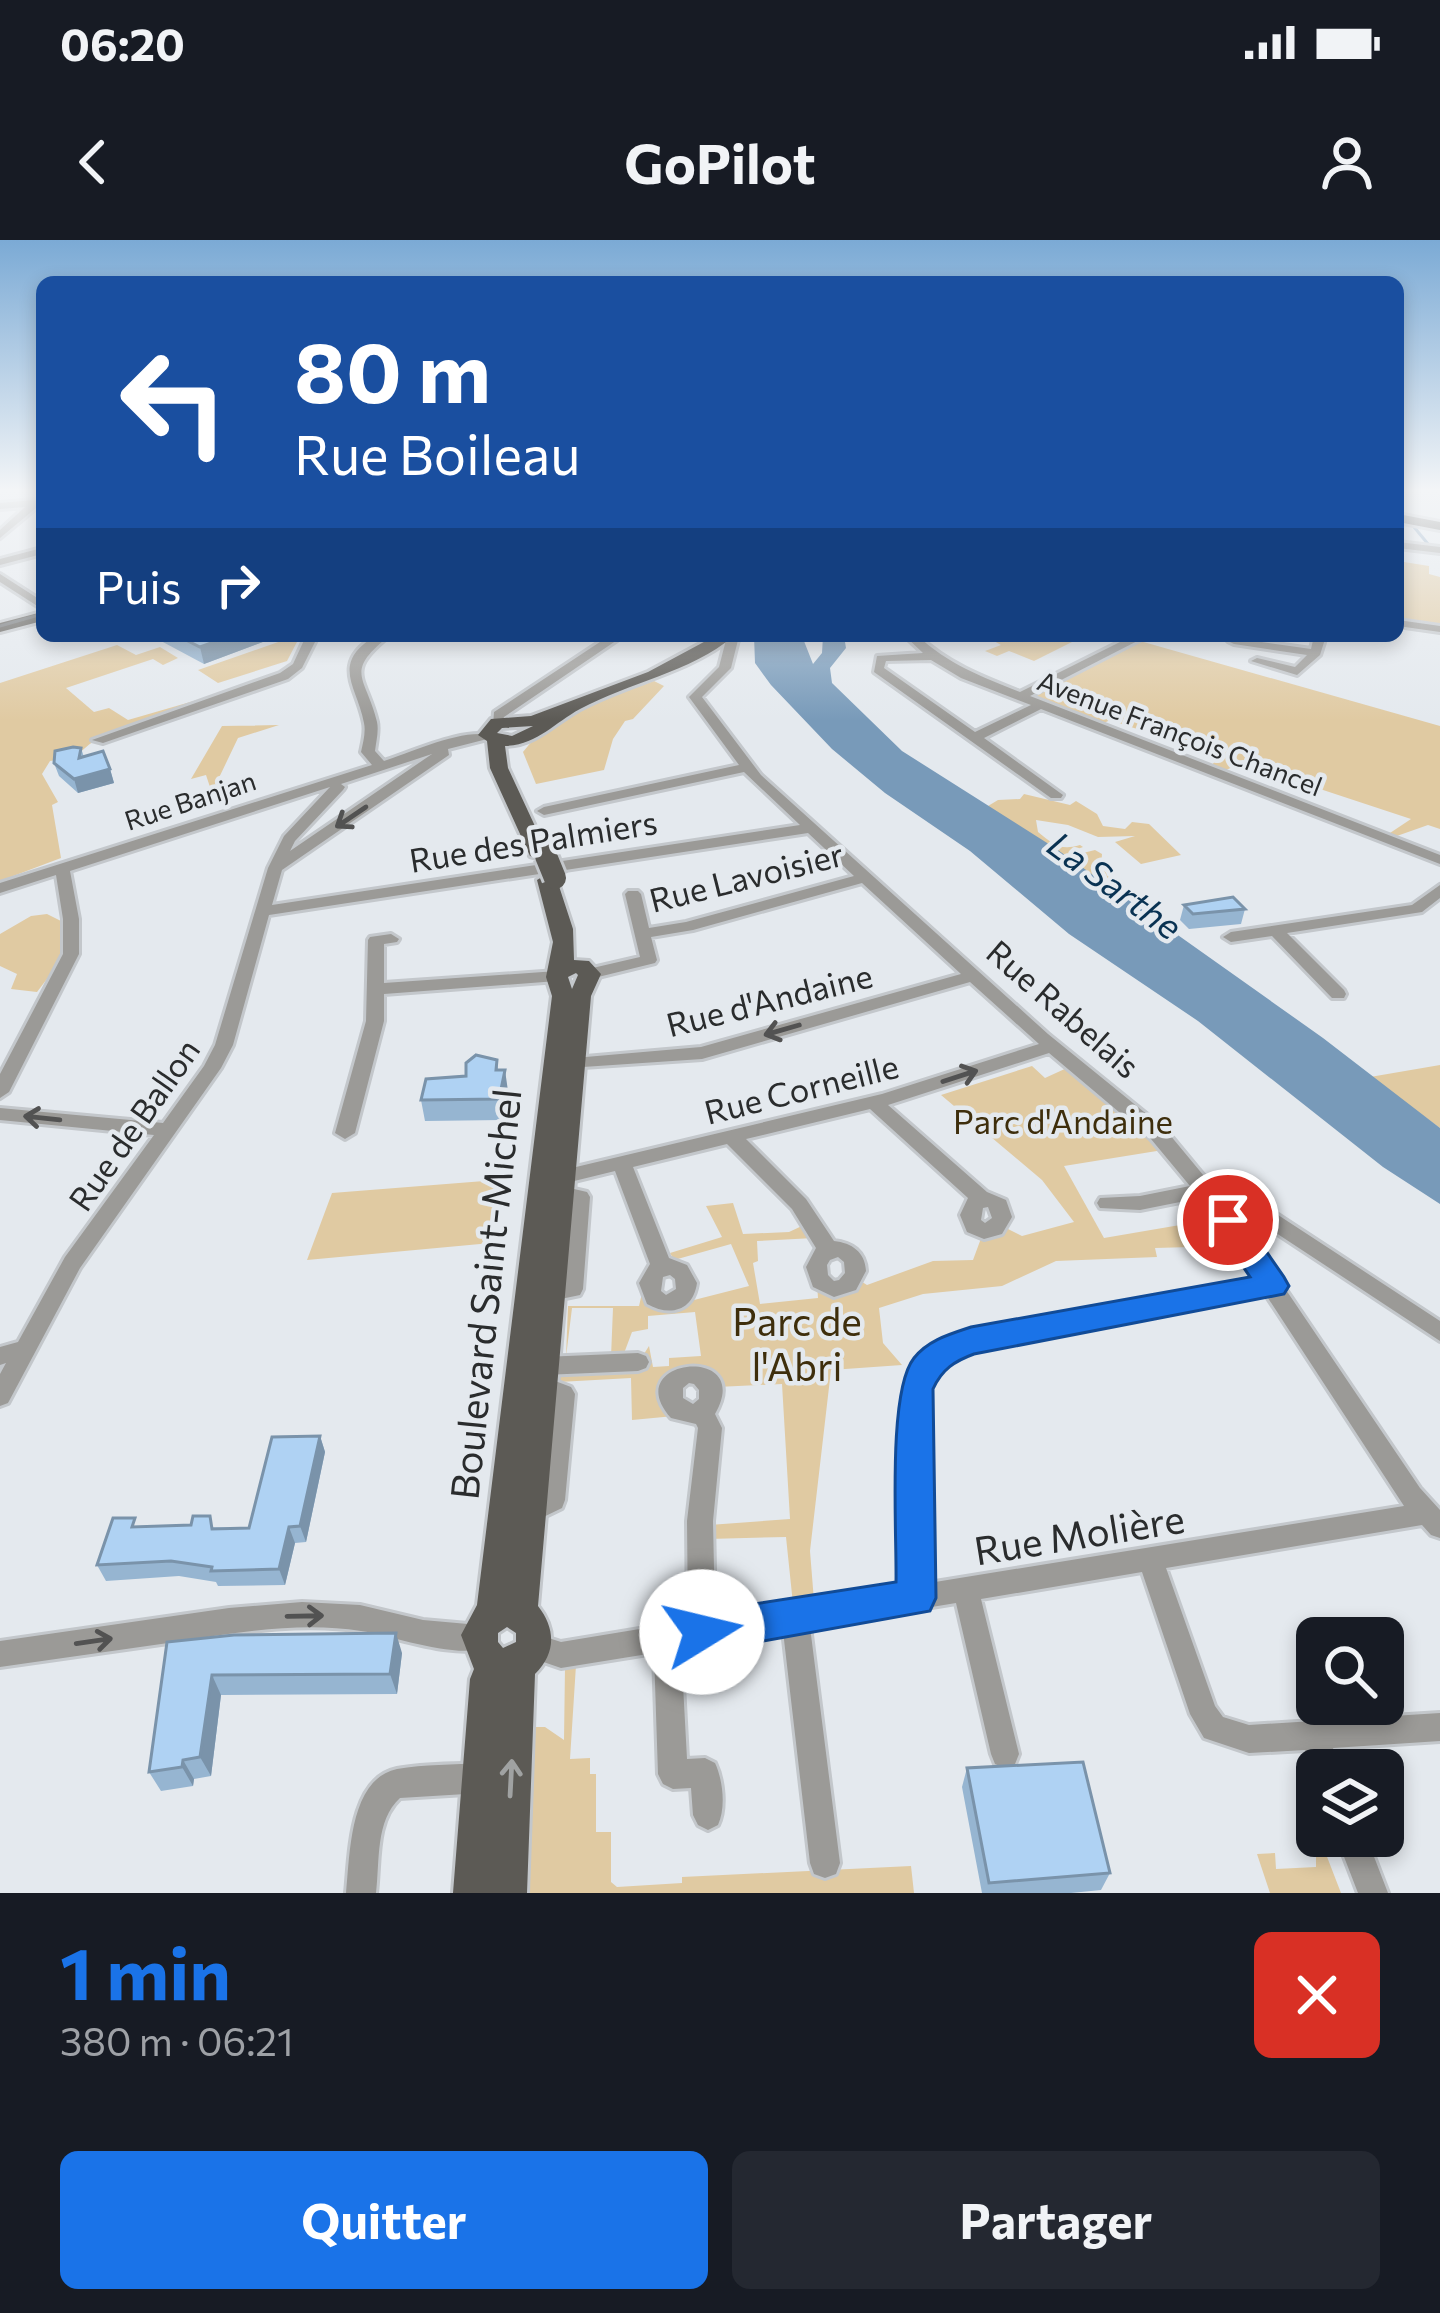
<!DOCTYPE html>
<html lang="fr">
<meta charset="utf-8">
<style>
body{margin:0;font-family:Commissioner,sans-serif;background:#242831;color:#f1f3f6;height:100vh;display:flex;flex-direction:column;font-size:45px;white-space:nowrap}
*{box-sizing:border-box;margin:0}
p{font-size:39px;color:#9ea1a6}
.icon{flex:none;width:66px;height:66px;fill:none;stroke:currentColor;stroke-width:2;stroke-linecap:round;stroke-linejoin:round}
.map{position:relative;height:1653px;overflow:hidden}
.side{display:flex;flex-direction:column;background:#171b24;flex:1}
.side>*{flex:none}
.hud{position:absolute;left:36px;top:36px;width:1368px;height:366px;border-radius:18px;box-shadow:0 6px 18px #0003;background:#1a4fa0;color:#fff;overflow:hidden}
.tools{position:absolute;left:1296px;top:1377px;display:grid;gap:24px}
.tools a{display:grid;place-items:center;width:108px;height:108px;border-radius:18px;background:#171b24;box-shadow:0 6px 18px #0003;font-size:60px}
.pin{position:absolute;display:grid;place-items:center;width:102px;height:102px;color:#fff;margin:-51px;border:6px solid #fff;border-radius:50%;box-shadow:0 3px 12px #0007}
.me{position:absolute;width:132px;margin:-66px;rotate:81deg;stroke-linejoin:round;filter:drop-shadow(0 0 9px #0008)}
.turn{display:flex;align-items:center;gap:42px;height:252px;padding:0 60px;font-size:54px}
.turn .icon{width:156px;height:156px;stroke-width:2.5}
.turn b{display:block;font-size:84px;line-height:102px}
.then{display:flex;align-items:center;height:114px;padding:0 60px;background:#0003;gap:24px;font-size:45px}
.round{display:grid;place-items:center;flex:none;width:126px;height:126px;border-radius:18px;background:#242831}
.headline{display:flex;align-items:center;justify-content:space-between;height:204px;padding:0 60px}
h1{font-size:72px;font-weight:700;line-height:90px;color:#1a73e8}
.action{display:flex;gap:24px;margin-top:auto;padding:24px 60px}
.action a{flex:1;height:138px;border-radius:18px;background:#1a73e8;color:#fff;font-size:48px;font-weight:700;line-height:138px;text-align:center}
.action a+a{background:#242831;color:#f1f3f6}
.status{display:flex;justify-content:space-between;align-items:center;height:84px;padding:0 60px;background:#171b24;direction:ltr}
.status svg{height:33px;fill:currentColor}
header{display:flex;justify-content:space-between;align-items:center;height:156px;padding:0 60px;background:#171b24;font-size:54px;font-weight:700}
.map>svg:first-child{display:block}
</style>
<div class="status"><b>06:20</b><svg viewBox="0 0 49 12"><path d="M0 12V9h3v3zM5 12V6h3v6zM10 12V3h3v9zM15 12V0h3v12zM26 1h20v11H26zM47 4h2v5h-2z"/></svg></div>
<header><svg class="icon" aria-label="back" viewBox="0 0 24 24"><path d="M15 5l-7 7 7 7"/></svg>GoPilot<svg class="icon" aria-label="person" viewBox="0 0 24 24"><circle cx="12" cy="8" r="4"/><path d="M4 21q1-7 8-7t8 7"/></svg></header>
<div class="map">
<svg width="1440" height="1653" viewBox="0 0 1440 1653">
<rect width="100%" height="100%" fill="#e4e9ee"/>
<path fill="#e0caa2" d="M1398 321 1429 326V334L1440 337V388L1398 382Z
M985 396H1084L1034 421 1009 411 997 416 985 411 1001 405Z
M284 400H298L287 421 218 443 198 430Z
M1140 401 1440 486V589L1428 585 1394 597 1387 595 1411 579 1241 523 1224 531 1210 526 1221 517 1110 480 1102 484 1036 458V453Z
M117 405 136 415 160 407 178 418 163 425 153 419 66 448 94 472 109 468 128 480 211 456C169 483 109 478 76 517L50 521 42 534 58 562 52 565 61 618 0 641V443Z
M654 441 664 446 633 479 625 481 613 499 604 530 536 544 523 512C554 471 607 459 654 441Z
M279 485 238 498 216 544 237 545 212 553 206 535 191 539 222 486Z
M1024 554 1070 565 1076 561 1097 574 1103 586 1125 589 1132 582 1149 584 1181 615 1141 624 1115 602 1135 596 1098 597 1068 585 1036 580 1038 592C1053 604 1060 611 1080 605L1083 607 1075 610 1079 614 1095 610 1102 614 1101 628 1117 641 1105 650 983 569 998 560 1020 559Z
M47 674 65 683 66 714 37 752 11 749 17 734 0 726V694L31 676Z
M1440 825V888L1370 837Z
M1032 826 1045 838 1069 827 1163 910 1064 926 1104 998 1180 985 1191 1007 1155 1008 1157 1017 1056 1021 1002 1046 923 1054 879 1068 883 1103 902 1125 831 1130 810 1311 814 1361 793 1364 786 1297 708 1299 709 1285 790 1279 782 1144 717 1147 675 1137 685 1175 632 1180 631 1138 559 1142 560 1132 642 1117 649 1106 653 1127 669 1126V1118L701 1116 695 1072 648 1076V1089L632 1092 623 1116 611 1117 613 1068H572L566 1117 568 1066H639L643 1049 652 1058 689 1051 694 1060 749 1046 731 1004 674 1020 670 1013 722 997 706 966 733 963 743 994 789 992 804 985 814 998 757 1001 758 1021 753 1023 760 1064 818 1058 817 1043 859 1040 867 1045 933 1021 973 1020 983 993 1004 987 1022 996 1074 982 1042 940 941 855Z
M497 940 491 1003 307 1020 332 953Z
M576 1425 570 1519 590 1518V1534H596V1592H611V1642L617 1647 682 1643V1637L911 1626 914 1653H526L535 1487H545L564 1500 565 1427Z
M1316 1609H1324L1341 1653H1270L1257 1614 1275 1613 1276 1629 1316 1627Z"/>
<path fill="#789ab9" d="M754 396H802L813 424 822 413 823 396H844L846 408 830 428 832 443 902 511 1055 608 1323 798 1440 888V964L1383 927 1198 781 1069 694 970 611 885 553 832 509 771 445 755 423Z"/>
<g fill="none" stroke-linecap="round" stroke-linejoin="round">
<path stroke="#789ab9" stroke-width="3" d="M1414 287 1428 304"/>
<defs>
<path id="minor" d="M34 260 42 263 0 298V290L25 267 0 269V263Z
M1398 302 1440 307V313L1398 308Z
M42 308V314L0 325V319Z
M0 334 42 361V369L0 342Z
M1398 380 1440 386V392L1398 386Z
M306 396H318L302 428 288 439 103 503 92 500 280 433 293 424Z
M375 396H389C343 433 366 436 377 482 379 491 376 502 375 511L384 521C412 512 470 485 495 497L448 509 449 515 282 630 272 665 800 585 744 532 544 575 537 571 544 567 739 525 689 457 719 427 727 396H739L731 428 702 457 761 535 1048 794 1165 889 1228 965 1250 963 1269 969 1440 1081V1101L1255 979H1238L1420 1248 1440 1270V1298L1431 1295 1422 1285 1166 1328 1215 1466 1223 1477 1249 1485 1440 1473V1501L1333 1508 1340 1530H1317V1541L1305 1510 1249 1513 1204 1498 1190 1474 1142 1332 981 1359 1019 1514 1015 1524 1005 1528 995 1524 991 1514 956 1363 810 1387 840 1623 836 1634 825 1638 814 1634 810 1623 783 1391 681 1408 687 1519 705 1518 715 1523C723 1540 726 1568 718 1585L708 1590 698 1585 693 1575 691 1548 673 1549 663 1544 658 1534 654 1413 561 1428 523 1415 519 1406 523 1397 533 1393 561 1402 688 1381 687 1281 698 1188 696 1184 671 1178C617 1118 756 1103 715 1174L722 1188 713 1281 715 1377 903 1347 904 1149C920 1117 938 1103 971 1092L1257 1041 1200 958 1140 970 1100 968 1097 963 1100 958 1140 956 1190 946 1151 899 1049 813 888 865 987 952 1006 960 1012 977 1002 994 984 999 967 992 960 975 968 958 870 869 746 899 806 959 834 1001C852 1003 865 1012 866 1031L856 1050 834 1057 813 1047 806 1027 816 1008 792 969 727 904 633 927 669 1018 687 1025 697 1043C693 1071 670 1077 647 1064L639 1043 650 1024 615 931 562 944 555 942 552 937 555 932 882 854 1039 804 970 742 702 819 568 828 565 824 574 818 701 807 961 734 862 643 693 690 651 697 657 720 655 723 590 739 582 734 584 730 640 717 625 654 628 651H638L641 654 649 688 686 682 854 636 808 593 269 675 233 805 221 828 80 1028 8 1163 0 1166V1134L6 1123 0 1125V1107L18 1102 65 1017 154 895 0 880V868L163 883 204 826 215 805 268 628 284 596 330 547 70 631 79 679V714L9 852 0 858V834L63 714V679L56 635 0 653V643L372 525 361 512C363 503 366 492 364 483 357 446 330 424 375 396ZM432 514 290 611 295 601 343 550 345 547 341 544ZM988 967 992 978 985 983 981 980 983 968ZM838 1017 844 1022 845 1033 839 1040 834 1041 828 1035 827 1025 830 1020ZM670 1035 675 1039 676 1049 666 1055 661 1051 663 1037ZM1266 1055 1404 1266 929 1343 928 1149 945 1124 973 1109ZM689 1143 694 1144 699 1150V1159L693 1164 683 1158V1148Z
M609 396H623L504 477 501 486H493L494 472Z
M905 396H918C948 424 982 437 1020 452L1132 396H1147L1030 456 1440 615V624L1041 469 984 498 1063 555 1061 558H1051L874 432 877 416 923 413ZM931 420 961 438 1031 465 975 492 884 428 886 421Z
M1314 396H1326L1320 415 1297 435 1251 421 1257 418 1295 427 1307 415 1234 404 1228 401 1234 398 1311 409Z
M1440 645V658L1422 672 1287 693 1344 750 1346 754 1344 758H1332L1272 696 1231 702 1223 697 1231 692 1412 665Z
M391 694 399 699 397 702 384 704V743L557 731 565 736 557 741 384 754V781L355 893 345 899 335 893 366 781 368 700 370 697Z
M561 946 587 952 590 957 583 1049 580 1055 551 1061 543 1059 540 1053 543 1047 562 1043 570 962 554 958 551 953 554 948Z
M638 1113 646 1116 649 1122 646 1128 638 1131 543 1135 535 1132 532 1126 535 1120 543 1117Z
M542 1136 571 1147 575 1154 565 1260 562 1268 529 1284 520 1281 517 1273 520 1265 541 1254 551 1159 534 1152 531 1145 534 1138Z
M302 1362 360 1365 423 1380 479 1385 489 1389 492 1398 489 1407C456 1420 395 1396 361 1391 300 1381 235 1393 175 1402 117 1410 58 1419 0 1427V1401L229 1368Z
M482 1523 492 1528 497 1538 492 1548 482 1553 400 1558C375 1581 380 1621 376 1653H346C350 1616 349 1539 397 1529 424 1524 454 1525 482 1523Z
M1336 1596H1366L1388 1653H1358Z"/>
<path id="major" d="M1398 274 1440 282V290L1398 282Z
M42 372V381L0 392V383Z
M715 396H734C689 433 630 442 580 469 554 483 537 505 505 506L508 528 547 612 537 618 530 616 490 528 487 501 478 495 491 479 531 476 648 432ZM533 486 512 496 497 493 502 488Z
M547 634 557 640 573 689 574 720 589 721 601 734 591 756 538 1366C556 1389 556 1413 535 1434L527 1653H453L470 1439 474 1429 461 1395 477 1365 552 756 546 737 553 702 537 640ZM576 733 578 735 572 749 568 737ZM507 1387 516 1393V1402L503 1408 498 1402V1393Z"/>
</defs>
<use href="#minor" stroke="#c3c7cb" stroke-width="6"/>
<use href="#major" stroke="#c3c7cb" stroke-width="6"/>
<use href="#minor" fill="#9b9a97" fill-rule="evenodd"/>
<use href="#major" fill="#5c5a55" fill-rule="evenodd"/>
<path stroke="#6c6f71" stroke-width="3" d="M0 386 42 374"/>
<defs>
<path id="major-bridge-far1" d="M544 611 547 619"/>
<path id="major-bridge" d="M546 616 555 638"/>
</defs>
<use href="#major-bridge-far1" stroke="#c3c7cb" stroke-width="22" stroke-linecap="butt"/>
<use href="#major-bridge" stroke="#c3c7cb" stroke-width="28" stroke-linecap="butt"/>
<use href="#major-bridge-far1" stroke="#5c5a55" stroke-width="18"/>
<use href="#major-bridge" stroke="#5c5a55" stroke-width="22"/>
</g>
<path fill="#96b5d1" d="M159 396H279L204 424 161 401Z
M81 508 84 517 110 529 114 543 78 553 59 536 54 523Z
M1184 665 1245 669 1241 684 1189 689 1180 680Z
M497 820 498 830 508 851 502 880 425 881 421 860Z
M320 1196 325 1212 306 1302 295 1303 285 1345 218 1346 216 1342 179 1336 106 1341 97 1325 139 1286 249 1288Z
M167 1402 402 1413 397 1454 221 1455 211 1536 194 1539 193 1546 161 1551 149 1532Z
M967 1528 1110 1633 1101 1650 1071 1653H982L962 1547Z"/>
<path fill="#7a93aa" d="M231 396H279L204 424 200 407Z
M110 529 114 543 78 553 74 539Z
M505 830 508 851 502 880 499 859Z
M320 1196 325 1212 306 1302 300 1286Z
M289 1287 295 1303 285 1345 279 1329Z
M396 1393 402 1413 397 1454 390 1434Z
M212 1435 221 1455 211 1536 200 1517Z
M183 1520 194 1539 193 1546 182 1527Z"/>
<path fill="#afd2f3" stroke="#7a93aa" stroke-width="3" d="M178 396H231L200 407Z
M73 507 81 508 79 518 103 511 110 529 74 539 54 523 55 511Z
M1233 657 1245 669 1193 674 1184 665Z
M476 815 497 820 496 830H505L499 859 421 860 426 839 466 836V823Z
M320 1196 300 1286 289 1287 279 1329 211 1331 212 1327 171 1321 97 1325 113 1278H135L132 1287 191 1285 193 1276H210L212 1289 249 1288 272 1197Z
M396 1393 390 1434 212 1435 200 1517 183 1520 182 1527 149 1532 167 1402 234 1395Z
M1083 1522 1110 1633 989 1643 967 1528Z"/>
<defs><path id="oneway-shaft" d="M-6 0H5M1.5-3L5.5 0L1.5 3" fill="none" stroke-width="1.6" stroke-linecap="round" stroke-linejoin="round" transform="scale(3)"/></defs>
<g stroke="#525252">
<use href="#oneway-shaft" transform="translate(351 577) rotate(146)"/>
<use href="#oneway-shaft" transform="translate(782 790) rotate(164)"/>
<use href="#oneway-shaft" transform="translate(960 836) rotate(-18)"/>
<use href="#oneway-shaft" transform="translate(42 878) rotate(-174)"/>
<use href="#oneway-shaft" transform="translate(305 1376) rotate(-1)"/>
<use href="#oneway-shaft" transform="translate(94 1401) rotate(-8)"/>
</g>
<use stroke="#a0a2a2" href="#oneway-shaft" transform="translate(511 1538) rotate(-87)"/>
<linearGradient id="sky" x2="0" y2="1"><stop stop-color="#7baad5"/><stop offset="0.52" stop-color="#f3f5f7"/><stop offset="1" stop-color="#f3f5f7" stop-opacity="0"/></linearGradient>
<rect width="1440" height="481" fill="url(#sky)"/>
<path fill="#1a73e8" stroke="#114b97" stroke-width="3" d="M1228 968 1239 972 1284 1037 1289 1046 1284 1054 974 1114C955 1121 942 1129 933 1149L936 1358 930 1371 702 1412 688 1406 682 1392 688 1378 702 1372 896 1342C897 1294 887 1152 914 1118 928 1100 950 1094 971 1087L1250 1037 1212 980 1217 972Z"/>
<g text-anchor="middle" dominant-baseline="central" stroke-width="9" stroke-linejoin="round" paint-order="stroke">
<g font-size="27" fill="#2a2c2d" stroke="#e4e9ee">
<text transform="translate(1180 493) rotate(21)">Avenue François Chancel</text>
<text transform="translate(190 560) rotate(-18)">Rue Banjan</text>
</g>
<g font-size="33" fill="#2a2c2d" stroke="#e4e9ee">
<text transform="translate(533 600) rotate(-9)">Rue des Palmiers</text>
<text transform="translate(746 636) rotate(-14)">Rue Lavoisier</text>
<text transform="translate(769 759) rotate(-14)">Rue d'Andaine</text>
<text transform="translate(1064 768) rotate(41)">Rue Rabelais</text>
<text transform="translate(801 848) rotate(-14)">Rue Corneille</text>
<text transform="translate(133 884) rotate(-55)">Rue de Ballon</text>
</g>
<g font-size="33" fill="#3e2e0c" stroke="#e4e9ee">
<text x="1063" y="880">Parc d'Andaine</text>
</g>
<g font-size="36" font-style="italic" fill="#093252" stroke="#e4e9ee">
<text transform="translate(1116 644) rotate(36)">La Sarthe</text>
</g>
<g font-size="39" fill="#2a2c2d" stroke="#e4e9ee">
<text transform="translate(484 1054) rotate(-84)">Boulevard Saint-Michel</text>
<text transform="translate(1079 1293) rotate(-9)">Rue Molière</text>
</g>
<g font-size="39" fill="#3e2e0c" stroke="#e4e9ee">
<text x="797" y="1080">Parc de<tspan x="797" dy="45">l'Abri</tspan></text>
</g>
</g>
</svg>
<div class="tools">
<a><svg class="icon" aria-label="search" viewBox="0 0 24 24"><circle cx="10" cy="10" r="6"/><path d="M15 15l6 6"/></svg></a>
<a><svg class="icon" aria-label="layers" viewBox="0 0 24 24"><path d="M12 4l9 5-9 5-9-5zM3 14l9 5 9-5"/></svg></a>
</div>
<div class="pin" style="left:1228px;top:980px;background:#d93025"><svg class="icon" aria-label="arrive" viewBox="0 0 24 24"><path d="M6 21V4h12l-3 4 3 4H6"/></svg></div>
<svg class="me" style="left:702px;top:1392px" viewBox="-20 -20 40 40"><circle r="19" fill="#fff"/><path d="M0-13L10 11 0 6-10 11z" fill="#1a73e8"/></svg>
<div class="hud">
<div class="turn"><svg class="icon" aria-label="left" viewBox="0 0 24 24"><path d="M17 20v-9H6M10 6l-5 5 5 5"/></svg><div><b>80 m</b>Rue Boileau</div></div>
<div class="then">Puis<svg class="icon" aria-label="right" viewBox="0 0 24 24"><path d="M7 20v-9h11M14 6l5 5-5 5"/></svg></div>
</div>
</div>
<section class="side">
<div class="headline"><div><h1>1 min</h1><p>380 m · 06:21</p></div><a class="round" style="background:#d93025;color:#fff"><svg class="icon" aria-label="close" viewBox="0 0 24 24"><path d="M6 6l12 12M18 6L6 18"/></svg></a></div>
<div class="action"><a>Quitter</a><a>Partager</a></div>
</section>
